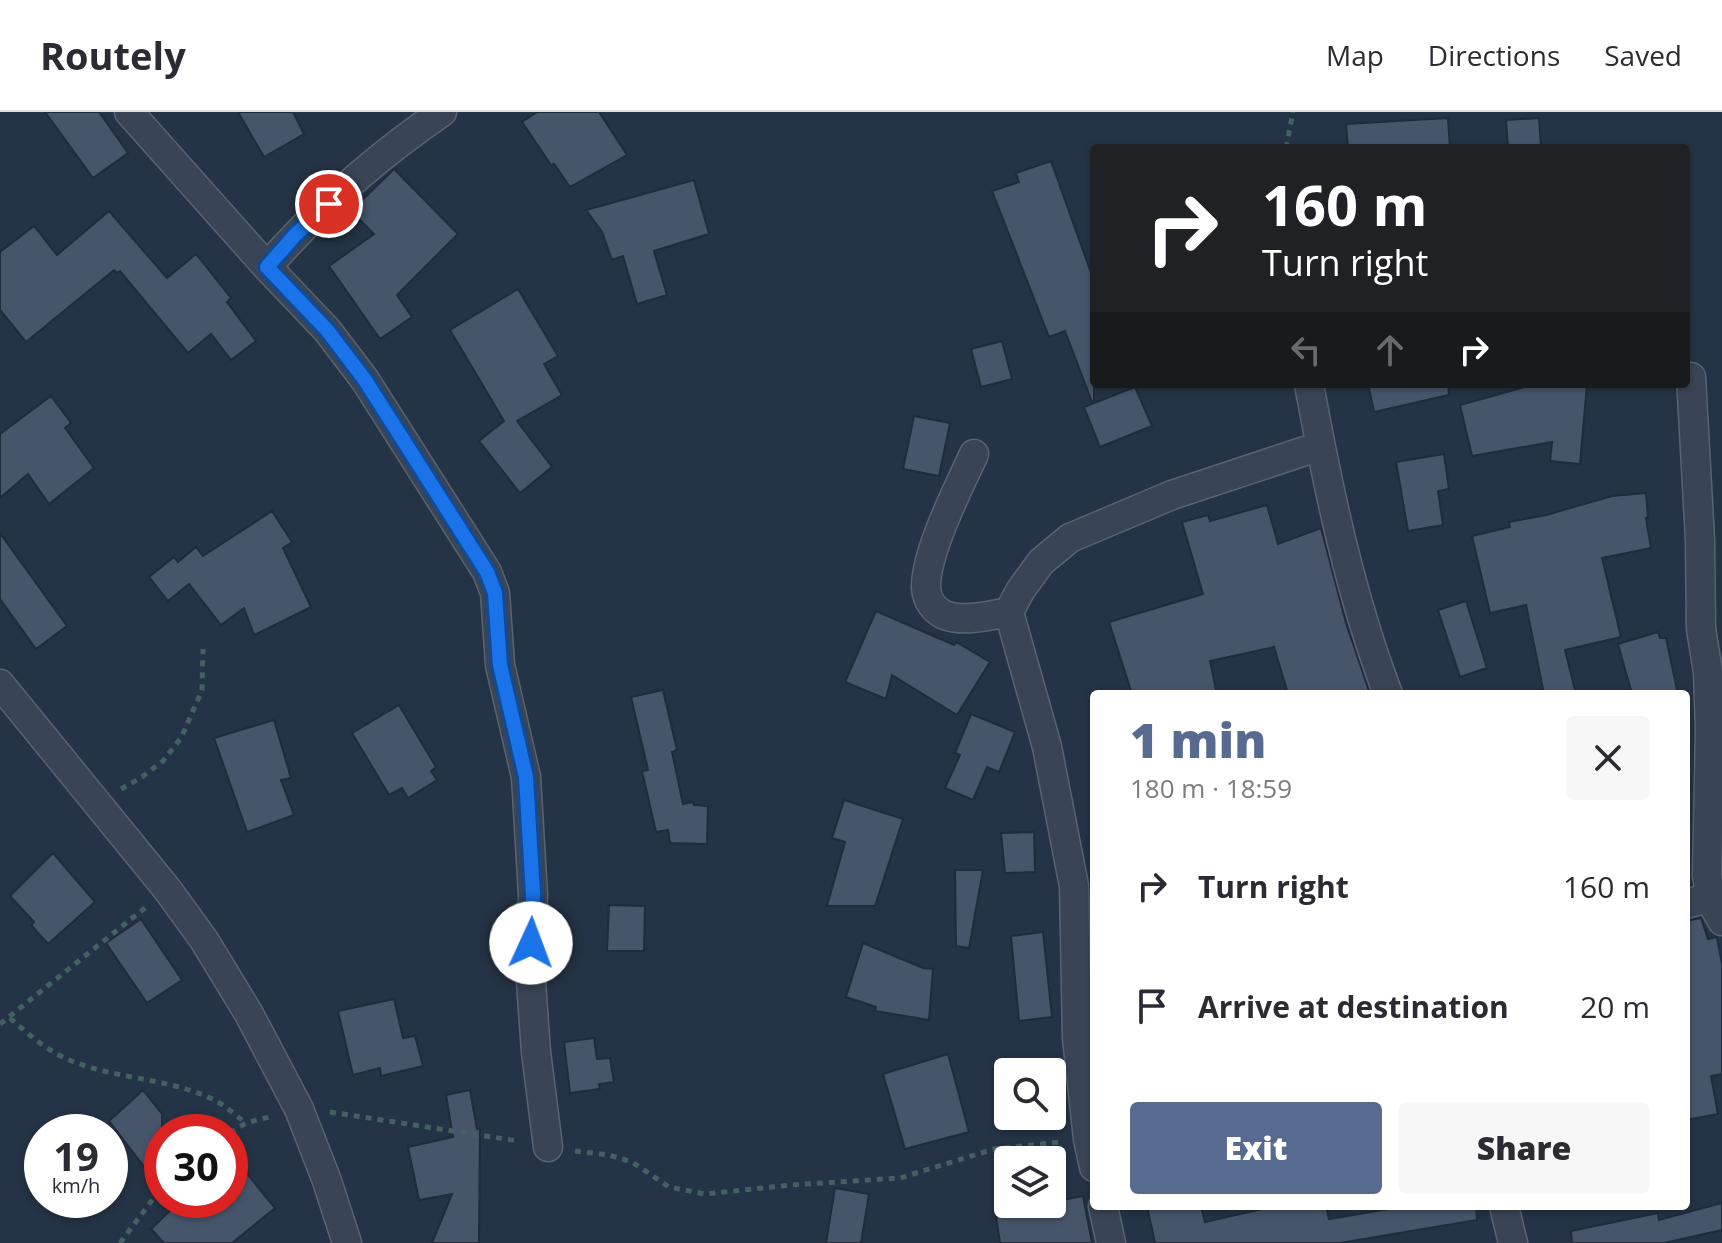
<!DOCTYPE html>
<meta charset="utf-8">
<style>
body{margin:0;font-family:"Open Sans",sans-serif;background:#f7f7f7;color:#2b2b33;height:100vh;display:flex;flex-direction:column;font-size:30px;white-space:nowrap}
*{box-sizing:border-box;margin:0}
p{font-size:26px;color:#7c7c81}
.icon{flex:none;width:44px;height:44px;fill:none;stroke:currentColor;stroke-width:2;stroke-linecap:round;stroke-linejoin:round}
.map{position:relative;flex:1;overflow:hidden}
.details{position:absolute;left:1090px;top:578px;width:600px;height:520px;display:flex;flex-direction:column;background:#fff;border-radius:8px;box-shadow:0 2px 6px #0004}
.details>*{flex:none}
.top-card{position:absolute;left:1090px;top:32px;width:600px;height:244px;border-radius:8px;box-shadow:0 2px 6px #0004;background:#202124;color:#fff;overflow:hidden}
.buttons{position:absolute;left:994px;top:946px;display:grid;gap:16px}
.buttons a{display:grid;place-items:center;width:72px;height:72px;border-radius:8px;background:#fff;box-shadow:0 2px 6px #0004;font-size:40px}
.speed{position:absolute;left:24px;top:1002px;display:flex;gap:16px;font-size:40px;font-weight:700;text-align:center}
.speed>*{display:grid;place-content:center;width:104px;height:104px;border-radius:50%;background:#fff;box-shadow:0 2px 6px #0004;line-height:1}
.speed small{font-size:20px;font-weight:400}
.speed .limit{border:12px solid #d22;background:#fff;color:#111}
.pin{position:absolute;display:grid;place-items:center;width:68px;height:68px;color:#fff;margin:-34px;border:4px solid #fff;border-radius:50%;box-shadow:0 2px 8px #0007}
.me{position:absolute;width:88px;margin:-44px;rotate:2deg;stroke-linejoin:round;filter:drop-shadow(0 0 6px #0008)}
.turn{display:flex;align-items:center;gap:28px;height:168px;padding:0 40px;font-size:36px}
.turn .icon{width:104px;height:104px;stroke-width:2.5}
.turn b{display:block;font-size:56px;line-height:68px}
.lanes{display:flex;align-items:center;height:76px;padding:0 40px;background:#0003;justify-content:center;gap:40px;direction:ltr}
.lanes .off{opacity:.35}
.round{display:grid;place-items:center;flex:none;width:84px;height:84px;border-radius:8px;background:#f7f7f7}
.head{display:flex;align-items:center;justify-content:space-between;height:136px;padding:0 40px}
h1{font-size:48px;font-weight:800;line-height:60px;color:#566b8f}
.button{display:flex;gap:16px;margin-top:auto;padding:16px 40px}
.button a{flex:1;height:92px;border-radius:8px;background:#566b8f;color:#fff;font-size:32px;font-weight:800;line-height:92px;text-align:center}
.button a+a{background:#f7f7f7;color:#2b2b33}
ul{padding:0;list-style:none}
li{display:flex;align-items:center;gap:24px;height:120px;padding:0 40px}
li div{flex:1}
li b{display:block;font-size:30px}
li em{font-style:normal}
header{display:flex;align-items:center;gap:48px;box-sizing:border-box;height:112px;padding:0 40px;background:#fff;border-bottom:2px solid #e1e1e2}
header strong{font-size:38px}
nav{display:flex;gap:44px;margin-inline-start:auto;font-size:28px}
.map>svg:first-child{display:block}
</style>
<header>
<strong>Routely</strong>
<nav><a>Map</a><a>Directions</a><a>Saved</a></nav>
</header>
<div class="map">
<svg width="1722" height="1131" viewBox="0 0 1722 1131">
<rect width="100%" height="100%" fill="#243345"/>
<path fill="#46556a" stroke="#202c3c" stroke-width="2" d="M45 0H99L128 41 93 66Z
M238 0H293L304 22 264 45Z
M537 0H599L627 43 570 75 554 52 551 53 522 10Z
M1448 6 1450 36H1348L1346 12Z
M1539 6 1541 36H1508L1506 8Z
M1051 49 1094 169V290H1092L1065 219 1049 225 992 79 1019 70 1016 61Z
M394 57 458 122 397 183 412 205 380 227 329 154 374 122 351 99Z
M694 68 709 122 654 139 667 183 637 192 623 144 612 148 602 120 586 98Z
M109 99 167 166 196 142 231 186 227 190 256 229 231 248 211 222 188 241 120 159 117 161 114 158 26 230 0 198V140L34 114 57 143Z
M518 177 558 244 544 252 562 283 517 309 552 355 520 381 479 329 504 309 450 218Z
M1002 229 1012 267 981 275 971 237Z
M1368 272H1448L1449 283 1374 300Z
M1536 272H1587L1580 352 1550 349 1552 330 1472 344 1460 293Z
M1135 275 1152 314 1100 335 1084 295Z
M51 284 71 311 65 316 94 356 49 392 28 362 0 386V322Z
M914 304 950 311 939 364 903 357Z
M1444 342 1449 377 1438 379 1443 413 1408 419 1396 350Z
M1646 381 1648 405 1646 406 1651 436 1602 446 1621 525 1565 538 1576 582H1544L1526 493 1490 501 1472 424 1510 415 1509 410 1546 403 1612 384Z
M1267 393 1278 432 1321 416 1346 511 1370 582H1288L1274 535 1210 549 1217 582H1132L1109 510 1203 482 1182 410 1208 403 1210 409Z
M272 399 292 430 283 436 311 495 254 523 244 496 221 513 189 472 168 489 149 465 174 445 178 450 196 435 203 444Z
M0 421 67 514 36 537 0 487Z
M1466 489 1487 556 1460 565 1438 498Z
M876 499 954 533 956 530 990 550 957 603 892 563 886 587 845 570Z
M1658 520 1660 526H1666L1678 582H1632L1618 532Z
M663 578 677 638 672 640 683 692 693 690 694 693 708 694 707 732 670 731 668 718 656 720 642 659 648 658 631 585Z
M399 593 436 655 431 659 437 668 408 686 402 676 389 683 352 621Z
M971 602 1015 620 999 660 987 655 973 688 945 676 960 643 955 641Z
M274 608 291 666 281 668 294 703 247 720 214 626Z
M844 688 903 707 875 794H827L845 730 832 726Z
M1034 720 1035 760 1005 761 1001 721Z
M53 741 95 790 48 832 31 813 34 810 10 784Z
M955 758H983L969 836 956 834Z
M609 793 645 794 644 839H607Z
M1701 806 1708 827 1717 825 1722 852V962L1711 964 1718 1002 1686 1008V809Z
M141 807 182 868 147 891 106 831Z
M1043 820 1052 905 1019 909 1011 824Z
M863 831 923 856 933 857 929 908 875 899 876 895 846 885Z
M394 887 403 926 415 924 423 954 381 964 380 956 353 963 338 899Z
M594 926 597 947 610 946 614 970 599 972 600 977 570 981 564 930Z
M948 942 969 1020 905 1037 883 962Z
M143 978 162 1002V1078L109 1009Z
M470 978 477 1017 480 1016 479 1131H432L452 1082 419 1088 408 1035 453 1025 446 983Z
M230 1041 275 1096 232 1131H164L151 1117 181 1088H230Z
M835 1076 869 1082 861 1131H826Z
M1083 1084 1092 1131H1000L996 1104 1043 1098 1042 1092Z
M1722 1091V1118L1664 1131H1572L1571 1119 1658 1101 1659 1108Z
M1147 1094H1201L1205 1110 1275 1094H1326L1329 1107 1406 1094H1476L1477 1108 1340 1131H1155Z"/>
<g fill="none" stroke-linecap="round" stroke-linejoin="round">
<defs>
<path id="street" d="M129 0 267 155 327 218 365 268 487 460 495 481 500 553 526 665 533 783 530 856 536 940 548 1035
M267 155C318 96 378 44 442 0
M1691 265 1700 428 1701 517 1708 560 1710 619 1707 764 1712 791 1722 809
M1309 272C1328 376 1350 482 1388 582
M974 342C959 375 925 441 926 476 927 489 935 500 947 504 966 510 990 503 1009 500
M0 572 167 777 204 828 249 902 299 997 327 1069 347 1131
M1686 792 1711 785 1722 786
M1094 1055 1088 1027 1077 926 1074 774 1047 635 1009 500 1020 479 1041 450 1070 426 1172 383 1320 334
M1103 1094 1111 1131
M1504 1094 1513 1131"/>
</defs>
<use href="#street" stroke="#586372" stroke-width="31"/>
<path stroke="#456062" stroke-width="5" stroke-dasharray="6 6" stroke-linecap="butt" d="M1286 36 1293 0
M121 677 142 665 163 649 181 626 202 578 203 537
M10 906C28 922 44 936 65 946 112 968 171 965 216 989 226 994 236 1004 246 1011
M0 912 146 795
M330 1000 518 1029
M230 1021 246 1011 269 1005
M575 1039 609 1043 632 1050 669 1075 705 1082 791 1073 900 1066 994 1037 1061 1030
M120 1131 162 1075"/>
<use href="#street" stroke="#394555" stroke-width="28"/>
</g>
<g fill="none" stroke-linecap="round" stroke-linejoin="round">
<defs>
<path id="route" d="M329 92 296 122 267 155 327 218 365 268 487 460 495 481 500 553 526 665 533 783 531 831"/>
</defs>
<use href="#route" stroke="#114b97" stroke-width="20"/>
<use href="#route" stroke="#1a73e8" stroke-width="14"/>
</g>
</svg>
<div class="buttons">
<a><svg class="icon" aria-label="search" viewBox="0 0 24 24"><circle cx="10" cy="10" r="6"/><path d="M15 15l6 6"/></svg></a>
<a><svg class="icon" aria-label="layers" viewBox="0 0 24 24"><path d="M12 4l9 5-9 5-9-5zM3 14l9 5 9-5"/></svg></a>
</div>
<div class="speed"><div>19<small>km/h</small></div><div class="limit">30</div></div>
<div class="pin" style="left:329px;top:92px;background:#d93025"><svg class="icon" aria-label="arrive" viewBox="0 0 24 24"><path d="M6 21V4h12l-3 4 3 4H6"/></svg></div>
<svg class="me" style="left:531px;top:831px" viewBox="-20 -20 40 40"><circle r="19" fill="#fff"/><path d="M0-13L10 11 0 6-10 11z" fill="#1a73e8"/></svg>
<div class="top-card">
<div class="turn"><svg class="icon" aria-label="right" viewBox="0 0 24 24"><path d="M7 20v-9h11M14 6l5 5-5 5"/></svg><div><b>160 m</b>Turn right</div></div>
<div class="lanes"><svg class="icon off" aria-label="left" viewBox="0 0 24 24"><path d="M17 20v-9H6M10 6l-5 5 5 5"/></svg><svg class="icon off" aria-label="ahead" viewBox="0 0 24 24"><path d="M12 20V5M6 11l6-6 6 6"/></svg><svg class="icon" aria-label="right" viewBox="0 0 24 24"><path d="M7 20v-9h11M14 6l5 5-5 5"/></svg></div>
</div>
<section class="details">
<div class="head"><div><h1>1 min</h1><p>180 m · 18:59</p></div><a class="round"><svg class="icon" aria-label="close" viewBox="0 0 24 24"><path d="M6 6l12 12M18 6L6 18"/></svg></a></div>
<ul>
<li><svg class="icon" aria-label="right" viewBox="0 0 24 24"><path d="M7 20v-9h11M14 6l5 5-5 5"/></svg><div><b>Turn right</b></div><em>160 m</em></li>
<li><svg class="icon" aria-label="arrive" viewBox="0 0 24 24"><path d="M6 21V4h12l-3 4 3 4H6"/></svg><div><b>Arrive at destination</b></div><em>20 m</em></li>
</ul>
<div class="button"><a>Exit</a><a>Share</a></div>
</section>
</div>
